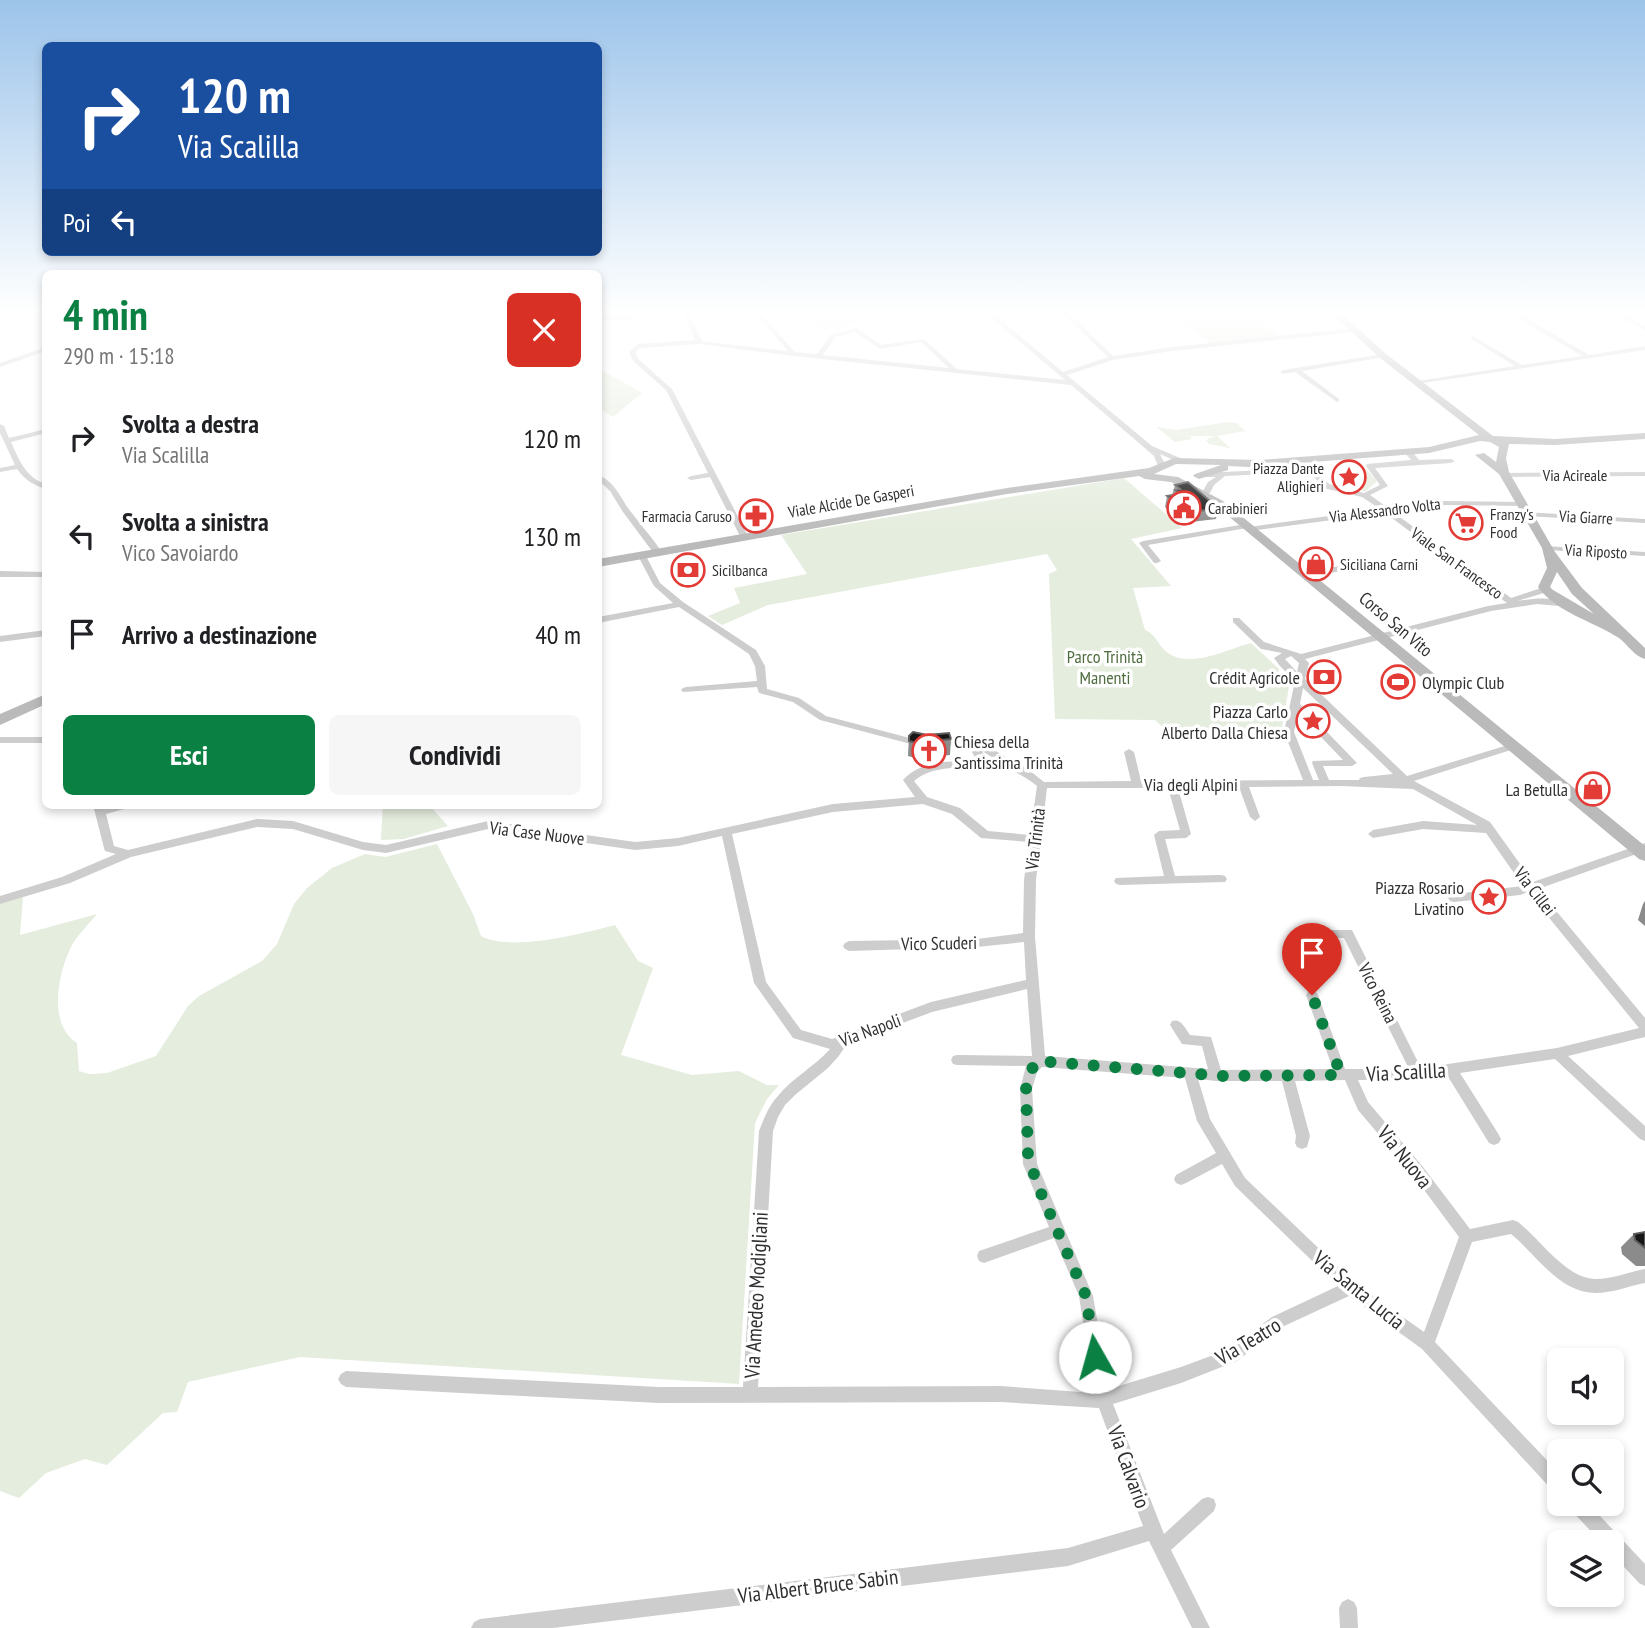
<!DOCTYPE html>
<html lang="it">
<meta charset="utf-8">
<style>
body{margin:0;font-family:"PT Sans Narrow",sans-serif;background:#f6f6f6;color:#202124;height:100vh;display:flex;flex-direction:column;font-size:26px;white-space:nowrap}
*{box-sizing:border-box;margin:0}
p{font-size:23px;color:#757577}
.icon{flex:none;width:38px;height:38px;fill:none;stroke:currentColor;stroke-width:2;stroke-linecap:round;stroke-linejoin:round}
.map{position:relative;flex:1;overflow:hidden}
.details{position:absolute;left:42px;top:270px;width:560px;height:539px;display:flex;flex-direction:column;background:#fff;border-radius:10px;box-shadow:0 4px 10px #0003}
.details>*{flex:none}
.banner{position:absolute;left:42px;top:42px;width:560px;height:214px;border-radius:10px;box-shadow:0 4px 10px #0003;background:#1a4fa0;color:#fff;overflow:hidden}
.controls{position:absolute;left:1547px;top:1348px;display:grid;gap:14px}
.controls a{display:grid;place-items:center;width:77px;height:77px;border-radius:10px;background:#fff;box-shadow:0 4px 10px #0003;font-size:35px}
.pin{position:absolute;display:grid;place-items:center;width:60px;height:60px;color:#fff;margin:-72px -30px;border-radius:50% 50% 50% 0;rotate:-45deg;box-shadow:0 0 7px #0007}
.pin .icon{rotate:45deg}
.me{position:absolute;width:77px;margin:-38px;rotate:353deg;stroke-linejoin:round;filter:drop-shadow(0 0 5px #0008)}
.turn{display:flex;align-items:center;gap:24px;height:147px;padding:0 21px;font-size:32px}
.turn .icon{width:91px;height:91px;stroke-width:2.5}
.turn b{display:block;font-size:49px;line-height:60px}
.then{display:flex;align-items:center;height:66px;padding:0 21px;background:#0003;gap:14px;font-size:26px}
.round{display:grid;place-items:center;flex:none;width:74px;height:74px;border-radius:10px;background:#f6f6f6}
.overview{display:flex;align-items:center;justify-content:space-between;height:119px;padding:0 21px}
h1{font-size:42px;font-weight:700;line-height:52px;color:#0b8043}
.cta{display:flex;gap:14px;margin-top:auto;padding:14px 21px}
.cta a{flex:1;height:80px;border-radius:10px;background:#0b8043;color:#fff;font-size:28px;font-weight:700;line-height:80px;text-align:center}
.cta a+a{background:#f6f6f6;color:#202124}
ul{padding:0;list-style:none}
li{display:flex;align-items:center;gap:21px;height:98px;padding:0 21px}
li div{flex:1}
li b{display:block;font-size:26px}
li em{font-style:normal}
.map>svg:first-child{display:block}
</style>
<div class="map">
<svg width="1645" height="1628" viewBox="0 0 1645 1628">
<rect width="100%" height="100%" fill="#fff"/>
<path fill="#e5edde" d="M798 309H916L825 330Z
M1167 309H1242L1282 337 1212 345Z
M598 368 642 393 613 417 599 409Z
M1227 422 1237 423 1245 431 1217 436 1230 448 1209 444 1206 440 1214 436H1190L1192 439 1175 442 1156 427 1177 430Z
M1364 467 1377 481 1365 492 1331 472Z
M1124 478 1182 528 1131 539 1171 586 1133 588 1145 630C1156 634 1159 647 1168 653 1190 669 1228 649 1251 643L1279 669 1277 684 1289 687 1281 733 1196 738 1193 733H1169L1155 720 1055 719 1049 574 1057 570 1047 554 768 605 722 625 708 616 740 603 734 588 807 574 781 535Z
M383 805H429L448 826 404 839 381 840Z
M437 844 473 914 481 936C511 952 581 934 615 925L638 961 653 968 621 1055 692 1075 739 1071 767 1085H779L767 1099 755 1123 739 1384 300 1357 188 1382 177 1412 163 1413 107 1465 85 1459 46 1473 19 1498 0 1491V903L23 897 20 935 97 914C89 924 78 934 72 945 58 972 47 1024 77 1043L79 1071 89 1074 107 1073 156 1056 188 1006 199 996 262 961 277 944 294 904 307 888 332 868 365 854 385 857Z"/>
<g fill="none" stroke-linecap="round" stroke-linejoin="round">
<path fill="#cdcdcd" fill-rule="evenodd" d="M681 309H687L702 341 706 342 788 351 759 317 758 316 761 314 795 352 817 354 831 335 856 328 881 345 924 339 957 369 1065 380 981 309H988L1063 372 1108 357 1058 309H1065L1113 356 1172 347 1354 328 1357 330 1354 332 1172 351 1113 360 1067 375 1152 446 1187 461 1180 463 1160 454 1166 466 1162 468 1158 466 1154 456 1139 443 1071 385 794 356 699 344 640 348 635 352 638 359 672 389 749 538 745 540 741 538 710 477 691 480 687 478 691 476 708 473 666 390 633 361 629 352 638 344 695 340ZM855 332 880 349 921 342 949 368 823 355 835 337Z
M1503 309H1511L1589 355 1645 346V350L1416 384V382L1418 381 1515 366 1471 339 1470 338 1473 336 1522 365 1582 356Z
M1605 309H1613L1645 326V330Z
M635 315 637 316V318L598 322V318Z
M46 347V351L0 367V363Z
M1383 354 1386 356 1385 357 1302 371 1339 399V401L1337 402 1295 372 1283 374 1280 372 1283 370Z
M0 424 4 426 9 438 46 429V433L11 442C19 460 26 478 46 484V489C33 485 25 480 17 469L0 472V468L15 465 0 433Z
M1405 450H1411L1419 460 1451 459 1455 461 1451 463 1375 468 1388 486 1370 495 1388 508 1444 501 1524 502 1525 504 1521 506 1444 505 1393 512 1511 598 1544 587 1547 588V592L1517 601C1533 599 1550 596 1563 603L1559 606 1537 604 1491 611 1305 659 1309 663 1305 679 1407 776 1511 744H1517L1519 746 1517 748 1414 781 1490 822 1533 882 1645 843V851L1538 889 1645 1018V1037L1568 1056 1645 1126V1141L1640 1139 1555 1059 1460 1073 1499 1135 1501 1139 1499 1143 1494 1145 1489 1143 1447 1075 1418 1079 1358 1080 1368 1102 1423 1167 1470 1229 1513 1220 1518 1222C1541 1240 1566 1279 1596 1279 1613 1279 1629 1272 1645 1269V1283C1629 1286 1612 1293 1596 1293 1559 1293 1537 1255 1511 1234L1472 1242 1435 1342 1559 1473V1493L1553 1491 1422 1349 1349 1296 1282 1327 1237 1361 1181 1383 1113 1404 1164 1534 1202 1499 1208 1497 1214 1499 1216 1505 1214 1511 1171 1550 1210 1628H1192L1149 1541 1068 1566 553 1628H471L474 1622 480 1619 1068 1548 1143 1526 1099 1408 1001 1402 659 1403 346 1387 341 1384 338 1379 341 1374 346 1371 659 1387H743L759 1131C764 1119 768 1107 777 1097 792 1078 814 1067 830 1049L793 1038 754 983 722 836 678 846 635 850 488 829 386 853 363 850 293 829 257 827 131 857 70 883 0 904V896L62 877 116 854 105 851 104 848 93 805H103L104 807 112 805H129L128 808 106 814 114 846 128 850 257 819 293 821 363 842 386 845 488 821 635 842 678 838 833 804 915 797 903 780C920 760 953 761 977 761L967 743 938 746 933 743 935 741 973 738 1029 770 1044 782 1131 781 1124 752 1129 749 1134 752 1141 781 1303 780 1284 732 1295 681 1280 666 1274 658 1282 653 1261 649 1233 622V618H1239L1264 642 1301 654 1488 606 1507 603 1385 513 1250 531H1247V528L1148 545 1161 561 1157 563H1154L1139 543 1143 541 1246 524H1249V527L1380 509 1362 497 1323 488 1310 472 1225 476 1214 485 1210 493H1207L1203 491 1208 482 1216 477H1201L1197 475 1201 473 1307 468 1300 460 1304 458H1307L1329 484 1364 493 1380 485 1366 466 1367 464 1411 460 1404 452ZM1291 656 1299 663 1297 672 1285 659ZM1303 688 1393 774 1364 777 1360 778 1359 780H1329L1323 766H1352L1357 763 1300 704ZM1298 713 1343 760 1313 761 1312 763 1319 780H1313L1294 732ZM982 751 1000 762 988 761ZM978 767 986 770C1004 763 1023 775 1037 786L1030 835 988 831 960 808 927 797 914 781C931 766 957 768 978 767ZM1341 786 1413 789 1477 825 1423 821 1373 830 1368 834 1373 838 1423 829 1486 833 1523 886 1454 894 1450 895 1448 898 1450 901 1454 902 1520 895 1528 892 1639 1028 1557 1048 1421 1068 1352 930H1324L1320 931 1318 934 1320 937 1344 938 1409 1069H1345L1318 995 1316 992 1312 990 1308 992 1306 995 1333 1069 1221 1070 1211 1037 1190 1035C1185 1028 1181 1018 1172 1021L1170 1025 1182 1044 1202 1046 1208 1069 1045 1056 1035 937 1036 880 1047 788H1168L1180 830 1159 831 1154 835 1164 876 1116 878 1114 881 1116 884 1120 885 1225 882 1227 879 1225 876 1221 875 1175 876 1165 839 1186 838 1191 834 1178 788 1239 787 1250 817 1255 821 1260 817 1249 787ZM923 804 952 814 981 838 1029 842 1024 880 1023 933 977 939 849 941 845 943 843 946 845 949 849 951 977 947 1024 942 1026 980 931 1002 832 1039 801 1030 766 982 732 834 833 812ZM1027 989 1032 1056 957 1055 953 1056 951 1060 953 1064 957 1065 1026 1066 1020 1089 1023 1164 1049 1227 979 1251 977 1256 979 1261 984 1263 1054 1238 1079 1296 1094 1393 1001 1386 758 1387 773 1131 778 1117 785 1105 795 1095 828 1068 838 1057 847 1044 932 1012ZM1042 1067 1185 1078 1197 1121 1216 1153 1176 1175 1174 1179 1176 1183 1181 1185 1186 1183 1222 1164 1235 1186 1338 1286 1272 1317 1227 1350 1181 1367 1109 1389 1093 1296 1037 1164 1032 1089 1037 1072ZM1198 1079 1216 1081H1282L1296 1136 1295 1143 1297 1147 1302 1149 1307 1147 1310 1136 1295 1081 1345 1080 1358 1110 1413 1175 1459 1237 1424 1332 1355 1283 1245 1178 1210 1119Z
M1645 472V476L1505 477 1501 475 1505 473Z
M598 475C616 482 620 498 631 512 640 524 650 535 659 548L662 553 661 555H655L623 512 610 491 598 480Z
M1524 512 1645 519V523L1527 516H1524Z
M1545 546 1645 552V556L1548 550 1544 548Z
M639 554H645L660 583 683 602 756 650 765 666 767 689 799 698 826 716 925 742 927 744 925 746 922 747 820 720 793 702 759 693 757 687 683 692 681 690 683 688 686 687 757 681 755 666 749 654 679 607 598 623V617L673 603 654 586 638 556Z
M1351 564 1355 566 1354 568 1307 578 1303 575 1307 572Z
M0 571 46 572V577H0Z
M46 630V636L0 642V636Z
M0 737H46V743H0Z
M1568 1503H1588L1645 1564V1586L1639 1583 1612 1554V1542H1601L1570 1509Z
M1348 1599 1354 1602 1357 1608 1358 1628H1340L1339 1608 1342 1602Z"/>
<path fill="#bababa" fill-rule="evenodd" d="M1327 309H1337L1386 354 1493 436 1555 439 1645 433V439L1555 445 1509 444 1506 458 1509 472 1555 552 1582 588 1645 648V659C1634 656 1628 645 1619 638 1593 621 1557 613 1538 587L1547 568 1542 548 1499 474 1475 455 1484 453 1496 462 1499 447 1490 442 1480 441 1429 453 1249 467 1228 466V470L1199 479 1193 476 1195 474 1221 465 1176 464 1154 474 1178 477 1223 501 1645 846V861L1639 859 1215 505 1171 482 1145 479 1139 476 1007 494 598 567V559L1007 488 1149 468 1174 458 1260 460 1429 447 1479 435 1380 358ZM1557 572 1572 594 1594 614 1553 590 1550 587Z
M46 694V704L0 725V714Z"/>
</g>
<path fill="#8b8b8b" d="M1175 485 1219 509 1216 519 1183 523 1165 507 1167 496 1172 495Z
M909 736 951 739 950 755 915 758 908 756Z
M1645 901V926L1638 920 1643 904Z
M1645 1232V1266H1636L1622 1254 1621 1247 1634 1234Z"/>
<path fill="#171717" stroke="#5d5d5d" stroke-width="2" d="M1188 482 1219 509 1185 512 1167 496 1179 494 1175 490 1180 489 1175 485Z
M913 732 927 735 949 733 951 739 916 743 909 741V736Z
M1645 1232V1248L1635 1240 1634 1234Z"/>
<linearGradient id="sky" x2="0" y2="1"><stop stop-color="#9cc4ea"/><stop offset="0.58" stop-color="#fff"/><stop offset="1" stop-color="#fff" stop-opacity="0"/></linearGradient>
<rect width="1645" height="537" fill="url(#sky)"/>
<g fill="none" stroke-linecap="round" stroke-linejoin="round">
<path stroke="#0b8043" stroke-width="12" stroke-dasharray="0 21.6" d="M1095 1357 1086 1296 1037 1184 1028 1155 1026 1089 1031 1070 1038 1061 1222 1076 1341 1075 1312 995"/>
</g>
<defs>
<symbol id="sight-ring" viewBox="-11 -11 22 22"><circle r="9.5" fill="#fff" stroke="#e33b36" stroke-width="1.5"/><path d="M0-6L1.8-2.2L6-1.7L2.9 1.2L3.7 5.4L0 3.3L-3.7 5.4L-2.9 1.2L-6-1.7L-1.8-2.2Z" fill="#e33b36"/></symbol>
<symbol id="civic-ring" viewBox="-11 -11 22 22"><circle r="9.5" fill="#fff" stroke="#e33b36" stroke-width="1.5"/><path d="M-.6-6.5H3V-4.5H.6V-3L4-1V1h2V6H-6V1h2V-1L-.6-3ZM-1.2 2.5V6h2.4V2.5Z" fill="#e33b36"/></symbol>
<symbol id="pharmacy-ring" viewBox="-11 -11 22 22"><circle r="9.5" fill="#fff" stroke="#e33b36" stroke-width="1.5"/><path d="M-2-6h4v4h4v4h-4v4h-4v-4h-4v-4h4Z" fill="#e33b36"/></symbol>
<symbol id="supermarket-ring" viewBox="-11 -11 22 22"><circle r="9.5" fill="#fff" stroke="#e33b36" stroke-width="1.5"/><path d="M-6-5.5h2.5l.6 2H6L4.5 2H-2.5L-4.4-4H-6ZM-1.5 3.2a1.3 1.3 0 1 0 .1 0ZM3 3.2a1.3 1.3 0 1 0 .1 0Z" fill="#e33b36"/></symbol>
<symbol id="shop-ring" viewBox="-11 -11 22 22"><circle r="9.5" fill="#fff" stroke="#e33b36" stroke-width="1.5"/><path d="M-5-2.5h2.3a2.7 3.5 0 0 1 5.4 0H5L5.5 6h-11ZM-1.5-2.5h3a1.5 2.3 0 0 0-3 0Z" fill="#e33b36"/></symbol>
<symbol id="bank-ring" viewBox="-11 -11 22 22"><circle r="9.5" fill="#fff" stroke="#e33b36" stroke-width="1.5"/><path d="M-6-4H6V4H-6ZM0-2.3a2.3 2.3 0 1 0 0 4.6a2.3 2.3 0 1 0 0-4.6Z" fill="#e33b36"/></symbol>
<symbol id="stadium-ring" viewBox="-11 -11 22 22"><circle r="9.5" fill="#fff" stroke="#e33b36" stroke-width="1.5"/><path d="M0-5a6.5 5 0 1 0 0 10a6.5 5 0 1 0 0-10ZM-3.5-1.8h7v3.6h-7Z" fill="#e33b36"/></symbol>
<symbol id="church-ring" viewBox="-11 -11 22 22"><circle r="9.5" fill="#fff" stroke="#e33b36" stroke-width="1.5"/><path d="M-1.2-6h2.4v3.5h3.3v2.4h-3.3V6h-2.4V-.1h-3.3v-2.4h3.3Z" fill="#e33b36"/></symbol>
</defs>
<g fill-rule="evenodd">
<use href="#sight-ring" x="1330" y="458" width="38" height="38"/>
<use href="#civic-ring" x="1165" y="489" width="38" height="38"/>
<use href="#pharmacy-ring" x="737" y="497" width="38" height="38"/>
<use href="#supermarket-ring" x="1447" y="504" width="38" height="38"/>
<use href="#shop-ring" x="1297" y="545" width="38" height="38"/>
<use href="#bank-ring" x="669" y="551" width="38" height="38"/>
<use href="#bank-ring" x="1305" y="658" width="38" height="38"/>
<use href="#stadium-ring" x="1379" y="663" width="38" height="38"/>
<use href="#sight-ring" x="1294" y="702" width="38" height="38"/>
<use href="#church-ring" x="910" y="732" width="38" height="38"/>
<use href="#shop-ring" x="1574" y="770" width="38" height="38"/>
<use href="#sight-ring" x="1470" y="878" width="38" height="38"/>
</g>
<g text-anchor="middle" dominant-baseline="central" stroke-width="7" stroke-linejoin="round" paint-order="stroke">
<g font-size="16" fill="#303030" stroke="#fff" text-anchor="start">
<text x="1324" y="468" text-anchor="end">Piazza Dante<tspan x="1324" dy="18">Alighieri</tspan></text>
<text x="1208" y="508">Carabinieri</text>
<text x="1490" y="514">Franzy's<tspan x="1490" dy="18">Food</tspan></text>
<text x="732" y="516" text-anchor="end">Farmacia Caruso</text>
<text x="1340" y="564">Siciliana Carni</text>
<text x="712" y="570">Sicilbanca</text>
</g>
<g font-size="16" fill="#303030" stroke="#fff">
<text x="1575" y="475">Via Acireale</text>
<text transform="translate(851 501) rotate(-10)">Viale Alcide De Gasperi</text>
<text transform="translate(1385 510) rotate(-7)">Via Alessandro Volta</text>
<text transform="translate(1586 517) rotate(3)">Via Giarre</text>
<text transform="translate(1596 551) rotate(3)">Via Riposto</text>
<text transform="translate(1457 563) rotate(36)">Viale San Francesco</text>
</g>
<g font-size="18" fill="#303030" stroke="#fff">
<text transform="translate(1396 624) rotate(40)">Corso San Vito</text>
<text x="1191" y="784">Via degli Alpini</text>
<text transform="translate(537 833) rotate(7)">Via Case Nuove</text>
<text transform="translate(1035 839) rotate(-83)">Via Trinità</text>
<text transform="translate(1535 891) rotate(52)">Via Cillei</text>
<text transform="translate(939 943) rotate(-1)">Vico Scuderi</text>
<text transform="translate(1378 993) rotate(63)">Vico Reina</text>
<text transform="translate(870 1030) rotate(-20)">Via Napoli</text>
</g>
<g font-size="18" fill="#4e6c3e" stroke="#fff">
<text x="1105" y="656">Parco Trinità<tspan x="1105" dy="21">Manenti</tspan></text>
</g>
<g font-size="18" fill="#303030" stroke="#fff" text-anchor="end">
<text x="1300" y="677">Crédit Agricole</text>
<text x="1422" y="682" text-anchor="start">Olympic Club</text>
<text x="1288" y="711">Piazza Carlo<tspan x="1288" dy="21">Alberto Dalla Chiesa</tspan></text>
<text x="954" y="741" text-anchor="start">Chiesa della<tspan x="954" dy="21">Santissima Trinità</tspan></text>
<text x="1568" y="789">La Betulla</text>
<text x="1464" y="887">Piazza Rosario<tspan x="1464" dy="21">Livatino</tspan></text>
</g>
<g font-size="21" fill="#303030" stroke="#fff">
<text transform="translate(1406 1072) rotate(-3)">Via Scalilla</text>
<text transform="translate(1405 1157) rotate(51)">Via Nuova</text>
<text transform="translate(1359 1290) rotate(39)">Via Santa Lucia</text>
<text transform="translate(756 1295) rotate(-87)">Via Amedeo Modigliani</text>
<text transform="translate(1248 1341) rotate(-31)">Via Teatro</text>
<text transform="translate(1129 1467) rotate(70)">Via Calvario</text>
<text transform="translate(818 1586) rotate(-7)">Via Albert Bruce Sabin</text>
</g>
</g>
</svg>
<div class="controls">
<a><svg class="icon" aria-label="sound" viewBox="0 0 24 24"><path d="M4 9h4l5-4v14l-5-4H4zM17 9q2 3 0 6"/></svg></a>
<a><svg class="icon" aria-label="search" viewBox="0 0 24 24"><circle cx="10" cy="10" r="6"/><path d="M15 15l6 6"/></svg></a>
<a><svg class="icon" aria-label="layers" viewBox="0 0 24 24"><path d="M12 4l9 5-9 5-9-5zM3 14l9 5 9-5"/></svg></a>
</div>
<div class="pin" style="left:1312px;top:995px;background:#d93025"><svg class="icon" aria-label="arrive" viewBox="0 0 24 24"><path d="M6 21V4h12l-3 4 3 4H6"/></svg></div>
<svg class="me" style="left:1095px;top:1357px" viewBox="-20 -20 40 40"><circle r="19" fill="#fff"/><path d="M0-13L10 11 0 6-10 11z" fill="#0b8043"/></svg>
<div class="banner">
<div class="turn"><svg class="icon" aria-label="right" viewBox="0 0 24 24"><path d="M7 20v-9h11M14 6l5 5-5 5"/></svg><div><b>120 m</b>Via Scalilla</div></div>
<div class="then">Poi<svg class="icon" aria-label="left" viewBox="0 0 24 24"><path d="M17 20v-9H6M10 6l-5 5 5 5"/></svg></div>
</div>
<section class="details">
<div class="overview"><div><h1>4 min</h1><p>290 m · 15:18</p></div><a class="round" style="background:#d93025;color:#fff"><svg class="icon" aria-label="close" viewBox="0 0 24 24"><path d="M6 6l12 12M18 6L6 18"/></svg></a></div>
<ul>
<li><svg class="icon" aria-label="right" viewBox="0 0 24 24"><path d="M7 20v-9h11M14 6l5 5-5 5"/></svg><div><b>Svolta a destra</b><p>Via Scalilla</p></div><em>120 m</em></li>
<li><svg class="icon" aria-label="left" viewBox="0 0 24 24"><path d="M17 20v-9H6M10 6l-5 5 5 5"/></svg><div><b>Svolta a sinistra</b><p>Vico Savoiardo</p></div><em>130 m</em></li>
<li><svg class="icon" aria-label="arrive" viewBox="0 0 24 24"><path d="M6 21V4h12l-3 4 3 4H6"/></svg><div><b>Arrivo a destinazione</b></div><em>40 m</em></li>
</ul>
<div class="cta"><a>Esci</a><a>Condividi</a></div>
</section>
</div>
